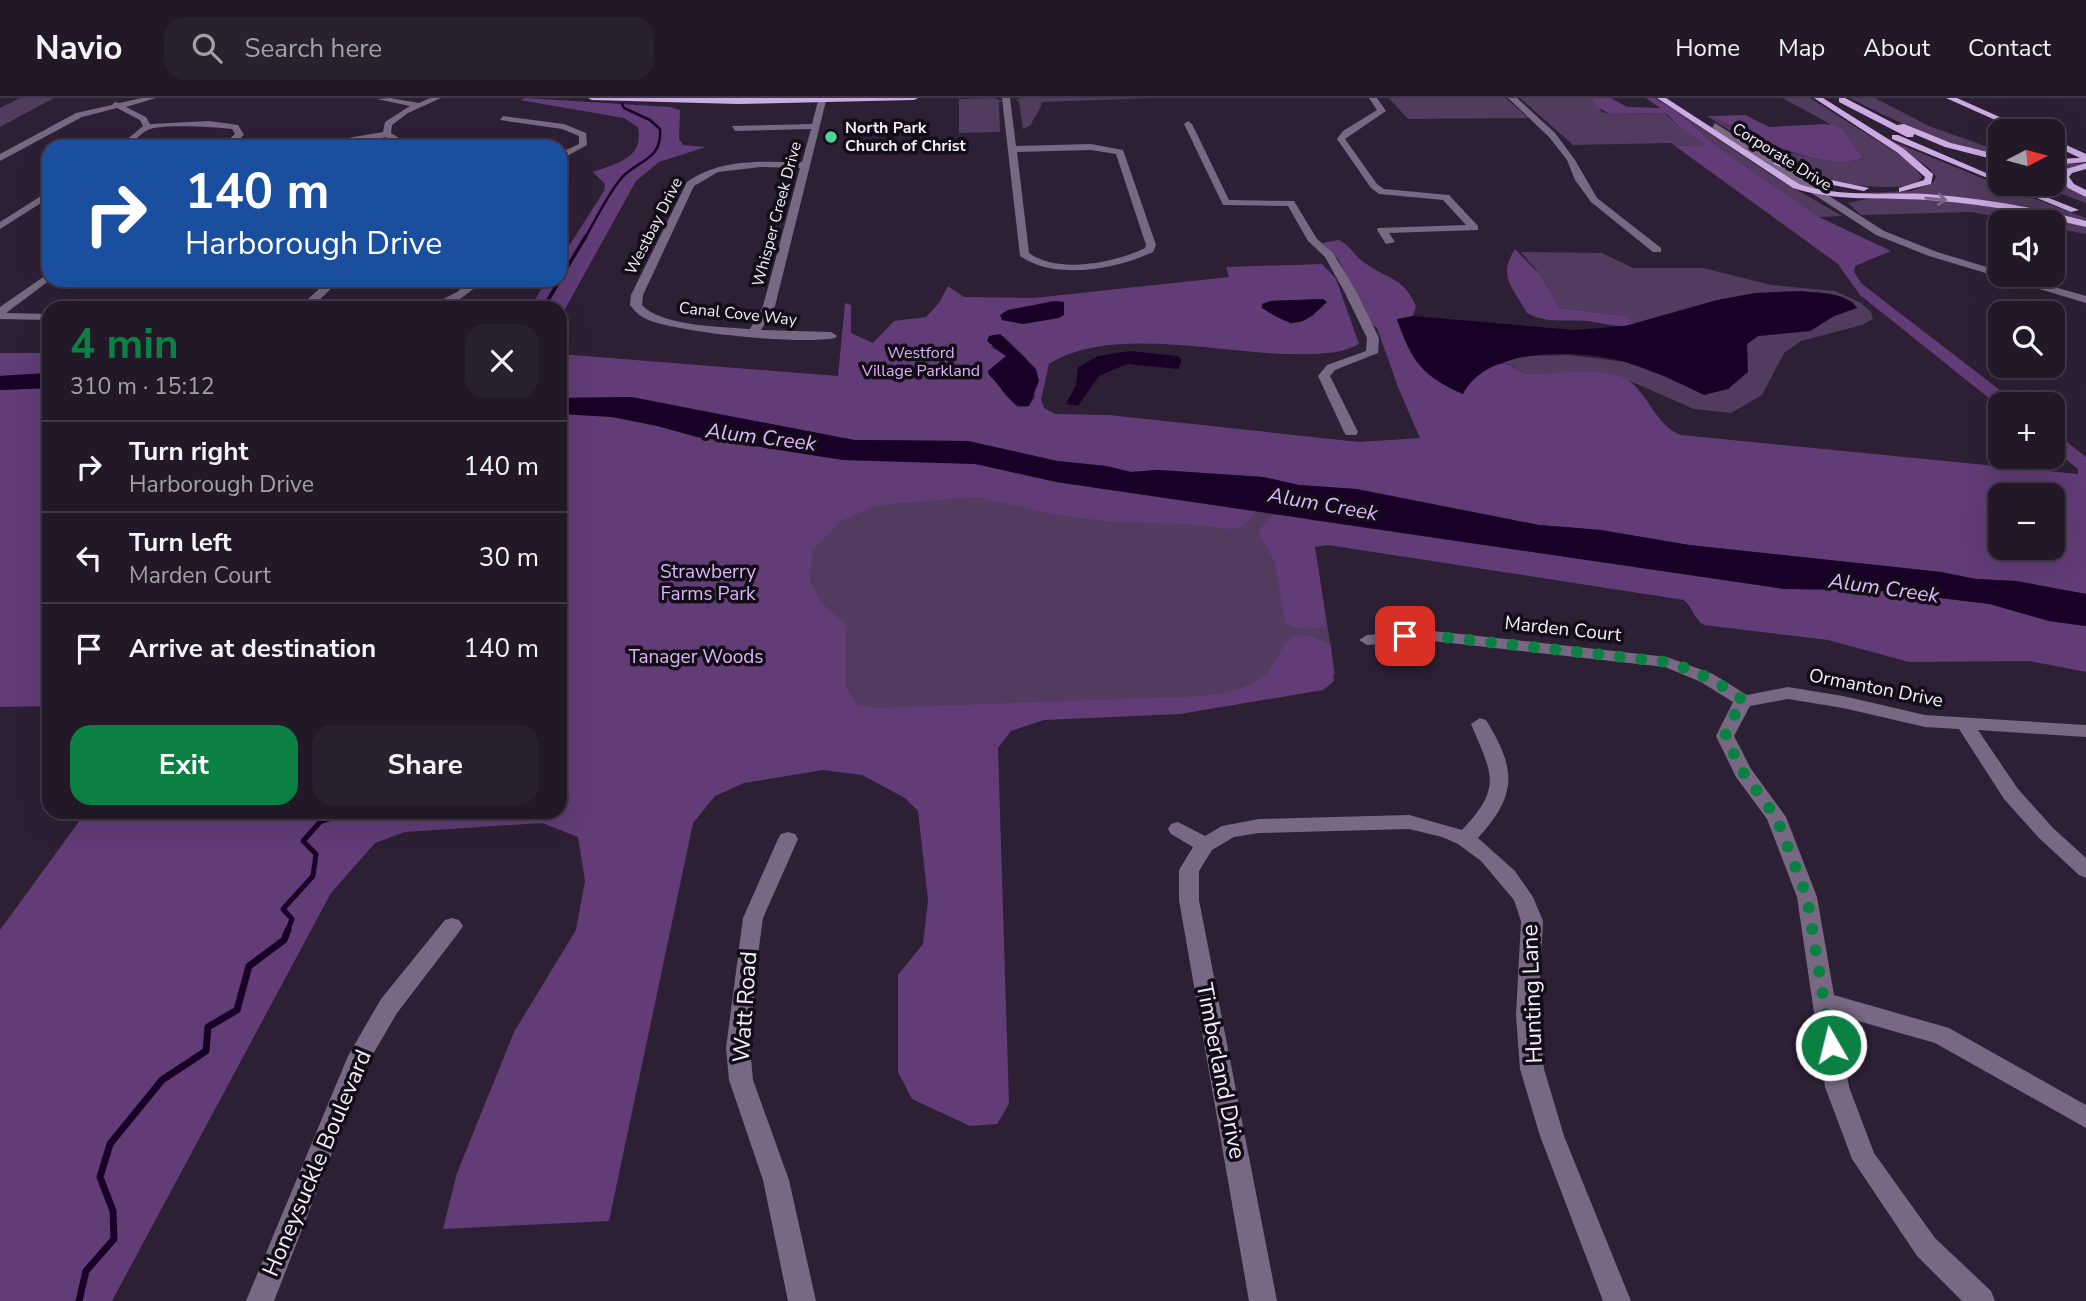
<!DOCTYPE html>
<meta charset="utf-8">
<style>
body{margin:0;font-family:"Nunito Sans",sans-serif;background:#2a2130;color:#f1f3f6;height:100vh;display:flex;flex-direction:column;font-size:26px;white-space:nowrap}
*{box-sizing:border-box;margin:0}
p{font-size:23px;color:#a2a0a8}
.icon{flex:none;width:38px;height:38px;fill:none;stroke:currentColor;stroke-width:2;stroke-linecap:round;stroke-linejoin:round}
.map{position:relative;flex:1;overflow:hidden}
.sheet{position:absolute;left:42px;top:203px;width:525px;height:518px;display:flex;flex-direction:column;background:#221828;border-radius:21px;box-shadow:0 7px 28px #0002,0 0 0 2px #3f3745}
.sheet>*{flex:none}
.guide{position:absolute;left:42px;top:42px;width:525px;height:147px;border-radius:21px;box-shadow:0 7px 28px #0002,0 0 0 2px #3f3745;background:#1a4fa0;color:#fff;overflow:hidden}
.needle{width:46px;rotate:84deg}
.controls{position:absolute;left:1988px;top:21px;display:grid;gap:14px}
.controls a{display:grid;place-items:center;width:77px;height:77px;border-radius:14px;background:#221828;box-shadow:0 7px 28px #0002,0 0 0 2px #3f3745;font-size:35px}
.pin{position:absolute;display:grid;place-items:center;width:60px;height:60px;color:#fff;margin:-30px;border-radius:14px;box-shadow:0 4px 10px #0006}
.me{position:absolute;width:77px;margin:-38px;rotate:352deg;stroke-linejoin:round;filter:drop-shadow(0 0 5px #0008)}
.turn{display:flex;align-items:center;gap:24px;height:147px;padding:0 28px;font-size:32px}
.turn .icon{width:91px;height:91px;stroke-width:2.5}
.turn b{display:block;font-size:49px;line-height:60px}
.round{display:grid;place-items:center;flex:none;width:74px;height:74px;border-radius:21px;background:#2a2130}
.headline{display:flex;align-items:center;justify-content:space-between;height:119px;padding:0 28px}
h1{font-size:42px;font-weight:700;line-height:52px;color:#0b8043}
.button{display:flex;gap:14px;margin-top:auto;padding:14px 28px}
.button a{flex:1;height:80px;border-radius:21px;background:#0b8043;color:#fff;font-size:28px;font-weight:700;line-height:80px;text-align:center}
.button a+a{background:#2a2130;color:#f1f3f6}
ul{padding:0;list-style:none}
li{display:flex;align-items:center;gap:21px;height:91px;padding:0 28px;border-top:2px solid #3f3745}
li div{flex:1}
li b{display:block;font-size:26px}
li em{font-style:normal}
header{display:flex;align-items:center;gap:42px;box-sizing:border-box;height:98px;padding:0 35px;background:#221828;border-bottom:2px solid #3f3745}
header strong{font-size:33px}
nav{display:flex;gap:38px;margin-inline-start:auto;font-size:24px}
.search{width:490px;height:63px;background:#2a2130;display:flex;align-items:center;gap:18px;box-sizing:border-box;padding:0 24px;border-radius:21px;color:#a2a0a8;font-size:26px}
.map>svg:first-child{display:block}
</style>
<header>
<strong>Navio</strong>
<div class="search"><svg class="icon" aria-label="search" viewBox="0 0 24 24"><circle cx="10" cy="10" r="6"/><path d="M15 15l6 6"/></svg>Search here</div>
<nav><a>Home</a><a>Map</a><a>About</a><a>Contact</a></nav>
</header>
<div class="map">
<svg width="2086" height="1203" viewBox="0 0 2086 1203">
<rect width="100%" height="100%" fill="#2d2035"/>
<path fill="#513b5f" d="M20 0H54L0 29V10Z
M994 0 1003 3 999 4 1000 34 959 35V1Z
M1021 0H1150L1042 4C1040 14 1034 18 1031 27L1023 31 1019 4 1016 2Z
M1389 0H1506L1528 20 1408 21Z
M1520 0H1591L1602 14 1610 16 1665 15 1680 30 1707 47 1675 48 1671 45 1573 47Z
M1783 0H1810L1908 62 1922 79C1914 89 1899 89 1887 89 1818 90 1762 53 1707 18H1712C1750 41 1817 72 1863 61 1848 30 1811 17 1783 0Z
M1850 0H1875L1929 28 1988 49 2000 50V59C1947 47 1898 25 1850 0Z
M1676 13 1773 78 1842 118 1819 119 1714 46Z
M1885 40 2001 88 2086 120V123L2008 107 1840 96 1911 93 1933 85 1936 79 1929 70Z
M2086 65 2064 72 2060 78 2066 87 2086 98V105L2035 86H2053V66Z
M1898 100 1976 106 2086 127V136L2053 130V124H2024L1971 114 1861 117 1848 105 1867 101Z
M1521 154 1602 155 1633 170H1703L1771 187 1835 193 1861 205 1871 214 1873 221 1862 227 1801 243 1784 255 1762 297 1731 315 1694 311 1621 279 1606 276 1524 275 1513 268 1502 265 1523 258 1570 257 1625 264 1659 276 1747 246 1758 238 1810 233 1834 218 1856 210 1853 204C1775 178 1711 208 1636 226L1625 218 1560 210 1541 178Z
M560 312 1308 406 1335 576 1219 604 560 639Z"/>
<path fill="#613c77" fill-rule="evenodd" d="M525 0 670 9 680 12 679 41 683 47 706 49 659 64 636 83 560 220V210H530L547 182H560V162L604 93 605 86 593 74C617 65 644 61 638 29L624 20 520 2Z
M1591 0H1611L1627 9 1660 10 1646 0H1655L1676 13 1714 46 1819 119 1891 153 1855 168 1854 174 1862 186 2018 306H2000V309L1860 197 1838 166 1675 48 1706 47 1680 30 1666 15 1610 16 1597 9Z
M1745 17 1769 29 1825 26 1836 28 1843 32 1863 60C1829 76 1743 37 1712 18Z
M1339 142C1350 147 1355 159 1365 165 1389 182 1403 179 1416 208L1413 218 1397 222C1412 264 1422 278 1463 296 1470 283 1486 265 1503 266 1512 266 1517 272 1524 275 1550 277 1608 268 1628 282 1649 297 1656 328 1681 337L2078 376V371L2053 351V333L2086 359V496L2016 483 1976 481 1941 474 1689 447 1601 432 1539 427 1356 391 1299 387 1263 379 1158 372 1131 374 1106 368 1057 363 968 343 854 342 631 299 560 300V256L838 278 845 205 851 207V235L873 245 894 223 926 219 939 205 948 188 964 199 1034 200 1229 179 1226 169 1322 166 1336 181 1359 246C1337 258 1310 256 1285 256 1216 254 1108 228 1049 266L1041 301 1044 310 1055 316 1109 317 1359 344 1420 340 1398 289 1377 230 1370 225 1338 161 1322 145ZM1323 201 1313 218 1290 226 1270 203ZM1003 238 1027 261 1035 299 1029 308C1026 308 1020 309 1018 309 1014 307 990 277 988 273L1005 261 1006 258 991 249ZM2000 397H2053V450H2000Z
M1515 151 1541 178 1560 210 1625 218 1636 226C1615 231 1607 225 1587 223 1566 221 1546 226 1527 215 1513 189 1497 179 1515 151Z
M0 255H49V275L0 278Z
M49 290V608L0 609V292Z
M560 316 612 319 657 328 697 339 843 362 975 366 1056 384 1255 413 1243 429 1230 431 1184 426 1112 424 1050 416 977 399 890 406 870 410 839 424 812 453 810 484 822 505 846 528V588L856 606 874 610 1205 598C1224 594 1245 592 1261 580 1288 561 1275 518 1331 547L1334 583 1323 592 1180 616 1044 622 1011 633 998 650 1009 1006 997 1026 970 1028 912 1001 898 974V877L923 846 928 802 918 713 905 700 862 677 823 672 744 685 715 698 693 725 609 1123 443 1131 457 1075 514 934 576 832 585 783 578 739 542 725 405 734 375 745 331 795 112 1203H0V832L86 714H560Z
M1272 416 1785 491 1874 492 1990 506 2049 523 2086 528V574L2030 563 1909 564 1828 542 1704 527C1694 521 1693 510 1684 502L1328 447 1315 449 1327 528C1314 532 1297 532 1285 525L1275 464 1258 434Z"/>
<path fill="#190026" d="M1801 193C1817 195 1847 194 1857 210L1834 218 1810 233 1758 238 1747 246 1748 274 1728 291 1704 297C1679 285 1655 273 1629 265 1583 251 1488 247 1463 296 1422 278 1412 263 1397 221L1413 218 1574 232 1625 228 1717 202 1755 195Z
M1323 201 1327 204C1299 231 1294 230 1262 210V206L1270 203Z
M1054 203 1064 204V217L1059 220 1023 226 1002 222 1000 217 1008 212Z
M1000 236 1036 271 1039 283 1029 308C1009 311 1003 289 989 277L988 273 1006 258 987 243 989 238Z
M1130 253 1178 258 1182 262 1178 271 1127 266 1099 278 1078 308 1066 306 1076 287 1078 269 1098 258Z
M49 275V290L0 292V278Z
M631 299 854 342 968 343 1057 363 1106 368 1131 374 1158 372 1263 379 1299 387 1356 391 1539 427 1601 432 1689 447 1941 474 1976 481 2016 483 2086 496V528L2049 523 1990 506 1874 492 1785 491 1056 384 975 366 843 362 697 339 657 328 612 319 560 316V300Z"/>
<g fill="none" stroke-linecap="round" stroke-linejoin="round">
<path stroke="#190026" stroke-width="2.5" d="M585 140C596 121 606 100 619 83 634 62 663 64 660 31L650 22 624 10 622 6"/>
<path stroke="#190026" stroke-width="3.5" d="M560 181 586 138
M543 210 560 182"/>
<path stroke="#190026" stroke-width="5" d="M287 834 292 821 283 811 313 778 316 756 303 743 320 724 337 718 338 714"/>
<path stroke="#190026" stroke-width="7" d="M79 1203 86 1173 114 1141 113 1113 100 1079 110 1046 162 982 206 953 208 929 237 912 249 868 284 842 288 832"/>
<path fill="#786883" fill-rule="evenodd" d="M142 0H156L126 9 146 19 150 26 209 23 238 27 244 37 230 49H220L235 36 232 31C213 29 167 26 150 31 137 36 133 49 118 49L143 28 140 22 117 10 82 19 0 63V56L76 15 112 7 115 4 119 5Z
M390 0 419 5 430 0H441L408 15 392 27 391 35 413 49H403L386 39 341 49H329L348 40 383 34 385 24 410 8 377 1Z
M1002 0H1010L1016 48 1091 46 1123 52 1156 147 1153 154C1117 171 1055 183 1020 158ZM1091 52 1116 56 1146 147 1145 150C1114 165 1058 176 1029 155L1017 54Z
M1369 0H1377L1386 13 1345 41 1377 86 1384 91 1449 97 1478 128V132L1389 135 1395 144 1386 146 1377 132 1378 130 1466 127 1443 102 1379 96 1371 90 1337 41 1343 33 1377 12Z
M1508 0H1517L1555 35 1575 62 1597 100 1661 150V154H1653L1591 104 1575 82 1567 62 1549 39Z
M822 1 826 3 775 208 761 232 831 234 837 238 835 240C801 247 685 235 651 223 642 220 636 215 630 207L631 197 687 84C721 60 762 64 802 64L811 31 735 33 732 28 812 26 818 3ZM761 69 800 70 763 208 750 231C723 229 660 228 642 207L643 197 694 88 718 74Z
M503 18 564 26 586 35 587 47 560 62V55L579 46V38L562 31 500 22Z
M1188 23 1192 26 1229 102 1294 103 1317 141 1333 155 1356 193 1379 240 1378 255 1335 272 1330 278 1358 334 1356 337H1346L1344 334 1318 278 1327 267 1366 253 1367 240 1344 193 1325 159 1308 143 1288 108 1223 107 1184 26Z
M1715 25 1884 133 1937 154 2000 173V177H2012L2086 198V205L1929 158 1876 137 1712 30Z
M49 93V100L0 131V124Z
M49 175 50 182 6 215 49 216V222L0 221V209Z
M329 182H340L311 210H298Z
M471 182H482C467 199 449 210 426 210L457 194Z
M1424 532 1667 559 1713 576 1747 597 1788 589 1843 598 1925 617 2086 627V639L1978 632 2018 691 2053 730 2086 760V780L2079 777 2039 740 2004 701 1959 631 1925 629 1843 610 1788 601 1750 608 1734 638 1751 671 1786 719 1817 799 1834 897 1949 930 2086 1007V1030L1935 945 1837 917 1849 989 1874 1055 1935 1140 1991 1193 1995 1203H1962L1917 1158 1852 1061 1825 989 1797 799 1767 721 1736 679 1716 638 1733 604 1701 584 1665 569 1424 542 1367 547 1359 542 1367 537Z
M1480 620 1486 622C1517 672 1517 697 1478 740L1515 773 1533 799 1543 823 1538 917 1544 971 1564 1038 1631 1203H1603L1540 1038 1520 971 1516 917 1521 823 1514 802 1481 763 1458 746 1442 739 1409 731 1259 735 1234 739 1212 752 1199 773V802L1277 1203H1249L1179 802V772L1193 749 1171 736 1168 731 1171 726 1178 724 1205 738 1222 728 1259 721 1409 717 1462 732C1503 689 1492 676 1471 626Z
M788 734 795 736 798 741 763 820 756 871 750 950 753 982 789 1082 816 1203H788L763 1082 729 982 726 950 743 820 778 741 781 736Z
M452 820 459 822 463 828 459 834 397 915 366 968 274 1203H246L348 958 381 901 445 822Z"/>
<path fill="#ccaae2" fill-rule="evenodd" d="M588 0H918L914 2 738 6 592 2Z
M1657 0H1666L1799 86C1841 100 1884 94 1927 96 1981 100 2034 109 2086 123V129C2033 116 1981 105 1926 102 1881 99 1837 104 1793 90Z
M1814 0H1823L1904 51 1933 76 1931 86 1899 94V90L1924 82 1925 79 1898 55Z
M1839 0H1845L1897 27 1904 26 1951 45 2000 57V63L1945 49 1914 36 1913 39H1907L1839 4Z
M1946 0H1957L2031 33H2020Z
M1892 37H1898L2000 81V86H2014L2079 112 2071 114 1892 41Z
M2053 41 2086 56V64L2053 67V61L2080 60 2053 47Z
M1777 61 1822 80 1869 90 1864 93 1817 84 1774 66V62Z
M2086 65V71L2072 75 2069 79 2074 86 2086 92V99L2068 90 2059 79 2066 71Z"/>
</g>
<defs><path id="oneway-shaft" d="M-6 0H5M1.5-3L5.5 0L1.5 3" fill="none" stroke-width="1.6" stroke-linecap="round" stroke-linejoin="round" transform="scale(1.75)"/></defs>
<use stroke="#786386" href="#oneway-shaft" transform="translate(1936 101) rotate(5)"/>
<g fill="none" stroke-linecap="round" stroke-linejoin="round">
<path stroke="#0b8043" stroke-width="12" stroke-dasharray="0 21.6" d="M1405 538 1424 537 1667 564C1697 573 1719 584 1744 603L1738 609 1725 638 1743 674 1776 719 1807 799 1831 947"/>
</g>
<circle fill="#4dd39a" stroke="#120d16" stroke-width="2.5" cx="831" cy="39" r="7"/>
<g text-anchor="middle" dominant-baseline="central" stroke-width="7" stroke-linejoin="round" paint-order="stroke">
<g font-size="16" font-weight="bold" fill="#f6eefc" stroke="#120d16" text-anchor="start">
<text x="845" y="30">North Park<tspan x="845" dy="18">Church of Christ</tspan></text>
</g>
<g font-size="16" fill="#f6eefc" stroke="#120d16">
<text transform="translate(1782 59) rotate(32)">Corporate Drive</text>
<text transform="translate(777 116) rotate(-75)">Whisper Creek Drive</text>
<text transform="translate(654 128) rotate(-63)">Westbay Drive</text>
<text transform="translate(738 216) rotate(6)">Canal Cove Way</text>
</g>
<g font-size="16" fill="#dcb2f8" stroke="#120d16">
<text x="921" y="255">Westford<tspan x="921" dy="18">Village Parkland</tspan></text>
</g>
<g font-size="19" fill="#dcb2f8" stroke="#120d16">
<text x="708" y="474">Strawberry<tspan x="708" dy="22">Farms Park</tspan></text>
<text x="696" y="559">Tanager Woods</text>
</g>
<g font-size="19" fill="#f6eefc" stroke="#120d16">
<text transform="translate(1563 531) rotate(6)">Marden Court</text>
<text transform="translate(1876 590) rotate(11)">Ormanton Drive</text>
</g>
<g font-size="21" font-style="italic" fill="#e2b8fe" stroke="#120d16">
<text transform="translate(761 339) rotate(7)">Alum Creek</text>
<text transform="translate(1323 406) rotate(10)">Alum Creek</text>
<text transform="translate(1884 490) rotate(8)">Alum Creek</text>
</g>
<g font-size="23" fill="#f6eefc" stroke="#120d16">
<text transform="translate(1532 896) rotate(-92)">Hunting Lane</text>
<text transform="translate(745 909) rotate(-86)">Watt Road</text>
<text transform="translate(1221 973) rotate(79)">Timberland Drive</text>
<text transform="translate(317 1065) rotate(-67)">Honeysuckle Boulevard</text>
</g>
</g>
</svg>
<div class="controls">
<a><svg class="needle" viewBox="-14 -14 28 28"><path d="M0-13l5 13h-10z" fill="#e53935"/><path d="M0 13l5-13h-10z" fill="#a2a0a8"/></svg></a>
<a><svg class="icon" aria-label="sound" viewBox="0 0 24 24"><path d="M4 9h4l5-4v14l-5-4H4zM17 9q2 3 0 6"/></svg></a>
<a><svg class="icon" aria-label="search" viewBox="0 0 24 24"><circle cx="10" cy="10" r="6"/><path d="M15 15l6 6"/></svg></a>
<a>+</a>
<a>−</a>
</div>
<div class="pin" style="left:1405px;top:538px;background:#d93025"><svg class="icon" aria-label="arrive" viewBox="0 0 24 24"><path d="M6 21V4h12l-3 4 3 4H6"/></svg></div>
<svg class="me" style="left:1831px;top:947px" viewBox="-20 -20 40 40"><circle r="17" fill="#0b8043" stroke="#fff" stroke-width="3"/><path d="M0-11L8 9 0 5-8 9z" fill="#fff"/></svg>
<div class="guide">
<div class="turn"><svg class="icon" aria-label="right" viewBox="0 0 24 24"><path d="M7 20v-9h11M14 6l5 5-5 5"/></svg><div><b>140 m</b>Harborough Drive</div></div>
</div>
<section class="sheet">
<div class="headline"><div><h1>4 min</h1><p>310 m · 15:12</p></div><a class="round"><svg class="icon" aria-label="close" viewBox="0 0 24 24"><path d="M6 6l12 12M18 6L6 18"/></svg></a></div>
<ul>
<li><svg class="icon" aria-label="right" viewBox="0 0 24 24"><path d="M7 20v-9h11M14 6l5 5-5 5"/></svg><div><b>Turn right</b><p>Harborough Drive</p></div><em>140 m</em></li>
<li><svg class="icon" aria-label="left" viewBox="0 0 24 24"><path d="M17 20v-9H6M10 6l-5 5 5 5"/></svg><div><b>Turn left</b><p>Marden Court</p></div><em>30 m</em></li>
<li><svg class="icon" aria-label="arrive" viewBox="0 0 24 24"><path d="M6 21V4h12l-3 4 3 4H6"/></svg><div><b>Arrive at destination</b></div><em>140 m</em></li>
</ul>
<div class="button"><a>Exit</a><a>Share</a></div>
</section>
</div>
